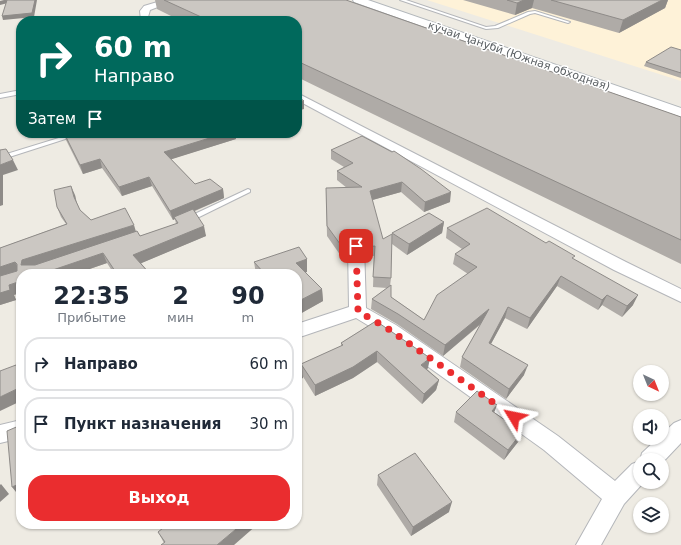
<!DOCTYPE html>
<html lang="ru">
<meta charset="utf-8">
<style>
body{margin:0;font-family:"DejaVu Sans",sans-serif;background:#f2f2f3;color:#1f2937;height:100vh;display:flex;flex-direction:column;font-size:15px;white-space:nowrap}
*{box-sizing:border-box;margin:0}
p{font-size:13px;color:#747a83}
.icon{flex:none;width:22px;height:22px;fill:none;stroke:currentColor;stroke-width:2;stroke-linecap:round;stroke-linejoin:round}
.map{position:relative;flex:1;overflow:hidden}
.side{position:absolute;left:16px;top:269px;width:286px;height:260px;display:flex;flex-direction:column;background:#fff;border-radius:16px;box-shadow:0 1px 3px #0004}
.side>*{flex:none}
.top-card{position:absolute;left:16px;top:16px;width:286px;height:122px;border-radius:16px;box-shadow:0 1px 3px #0004;background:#00695c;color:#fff;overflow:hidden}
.needle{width:26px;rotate:137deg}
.tools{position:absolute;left:633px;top:365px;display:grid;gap:8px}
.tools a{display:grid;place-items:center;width:36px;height:36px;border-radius:50%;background:#fff;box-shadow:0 1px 3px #0004;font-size:20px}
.pin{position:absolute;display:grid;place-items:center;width:34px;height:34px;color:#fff;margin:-17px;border-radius:8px;box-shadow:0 2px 6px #0006}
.me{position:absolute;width:44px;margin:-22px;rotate:305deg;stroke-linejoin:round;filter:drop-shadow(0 0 3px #0008)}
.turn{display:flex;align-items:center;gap:14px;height:84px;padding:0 12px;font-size:18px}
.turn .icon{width:52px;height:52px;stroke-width:2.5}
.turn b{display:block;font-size:28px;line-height:34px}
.then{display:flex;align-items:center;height:38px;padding:0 12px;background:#0003;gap:8px;font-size:15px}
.eta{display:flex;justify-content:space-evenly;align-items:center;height:68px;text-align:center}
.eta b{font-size:24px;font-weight:800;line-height:28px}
.button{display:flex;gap:8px;margin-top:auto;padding:8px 12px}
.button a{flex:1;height:46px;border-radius:16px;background:#ea2d2f;color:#fff;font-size:16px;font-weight:800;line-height:46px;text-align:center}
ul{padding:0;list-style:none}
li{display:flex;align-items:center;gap:12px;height:54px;margin:0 8px 6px;padding:0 4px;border:2px solid #e0e1e3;border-radius:16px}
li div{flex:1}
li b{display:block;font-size:15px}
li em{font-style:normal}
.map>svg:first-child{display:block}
</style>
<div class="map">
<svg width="681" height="545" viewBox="0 0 681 545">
<rect width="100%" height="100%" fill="#eeebe3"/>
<path fill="#fef2d8" d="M427 0H681V81Z"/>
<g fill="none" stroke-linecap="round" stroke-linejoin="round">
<defs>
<path id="service" d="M400 0H406L486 27 495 26 528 12 535 11 570 22 568 23 535 13 530 14 498 28 486 29Z
M21 90V94L0 98V94Z
M75 133H84L0 160V156Z
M248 189 250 190V192L191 221H185L184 219Z"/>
<path id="minor" d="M164 0H176L150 10 148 17 155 21 141 20 140 11 144 6Z
M297 93 626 262 681 289V302L614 270 297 100Z
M356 241 361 243 364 246 366 308 396 325 558 436 615 481 632 464 640 461 642 453 658 438H662V434L674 423 681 420V443L662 463V460H640V482H644L624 504 601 545H576L602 499 544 450 384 335 356 318 297 338V324L349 307 348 246 351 243Z
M21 420V438L0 443V425Z"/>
<path id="secondary" d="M353 0H368L681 108V118L354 2Z"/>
</defs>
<use href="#service" stroke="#b4b6ba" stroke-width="2"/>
<use href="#minor" stroke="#b4b6ba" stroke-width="2"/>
<use href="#secondary" stroke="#b2b7bb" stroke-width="2"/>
<use href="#service" fill="#fff" fill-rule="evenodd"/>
<use href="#minor" fill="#fff" fill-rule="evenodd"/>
<use href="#secondary" fill="#fff" fill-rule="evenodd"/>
</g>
<path fill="#afaba7" d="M155 0H346L681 117V264L297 77V21H181L157 9Z
M463 0H668L665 8 619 33 532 8 515 15Z
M681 50V78L644 66 646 62Z
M64 133H235L236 139 171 159 195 184 223 189 224 198 195 211 206 236 141 263 150 274H114L107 263 75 274H21L14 295 16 300 0 305V248L66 224 61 217 57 207 75 195 77 203 80 210 91 220 136 232 140 236 176 224 175 219 173 220 152 186 122 196 102 168 83 174 66 140Z
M331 150 450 202 424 212 401 192 372 200 391 278 390 286 391 297 424 320 468 274 453 264 455 254 462 249 446 238 447 228 574 260 633 305 622 317 602 305 598 310 557 286 527 329 505 318 491 344 524 375 506 399 460 367 462 357 481 324 443 356 397 324 371 309 372 299 387 288 373 287 374 256 366 257 365 245 357 240 350 242 347 246V257L343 259 327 236 326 188H347L337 180V171L344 167 331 159Z
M444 222 442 233 407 255 392 244V233Z
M307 259V272H305L322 289 323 301 298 315 297 314V274H256L254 262Z
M376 321 428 368 427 369 439 380 436 390 422 404 377 362 353 378 315 396 302 375 303 378 301 365 341 346V343Z
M497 405 494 412 522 432 518 442 504 460 454 422 456 412Z
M378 475 449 512 411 536 377 485Z
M158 532 234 545 164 543Z"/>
<path fill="#8e8b88" d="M4 0H7L8 3 0 5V1Z
M35 0H37L34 17 3 20 2 16Z
M524 0H534L532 8 515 15 517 3Z
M662 0H668L665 8 619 33 623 20Z
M304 101V109L297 111V103Z
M226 133H235L236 139 166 161 164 152Z
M100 159 102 168 83 174 80 165Z
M13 160 18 170 3 175V205L0 206V165Z
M149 177 152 186 122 196 119 187Z
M402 182 401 192 369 201 370 191Z
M71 186 75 195 77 206 74 197Z
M223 189 224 198 175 219 174 217 175 219 173 220 170 211Z
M451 192 450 202 424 212 425 202Z
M444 222 442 233 407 255 409 244Z
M134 225 137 235 26 274 21 265 22 260Z
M204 226 206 236 137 265 133 255Z
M357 230V240L350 242 346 246 347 236 351 232Z
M347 247V257L343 259V248Z
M103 253 107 263 75 274H41Z
M307 259V272L297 275 296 263Z
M15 262 21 273 0 278V267Z
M561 276 557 286 527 329 530 318Z
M21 281V293L14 295 16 300 0 305V293L9 285Z
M322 289 323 301 298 315 297 302Z
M607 295 602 305 598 310 602 300Z
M638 295 633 305 622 317 627 306Z
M508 307 505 318 486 353 489 343Z
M489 309 486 319 443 356 445 345Z
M377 351V362L353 378 315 396V385Z
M430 358 428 368 420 375 421 365Z
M302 365 303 378 297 381V368Z
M528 365 524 375 506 399 509 389Z
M439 380 436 390 422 404 424 394Z
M21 387V401L0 411V397Z
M497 405 493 415 492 411Z
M522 432 518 442 504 460 508 450Z
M21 483V496L20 497 12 487Z
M1 484 9 494 0 502V485Z
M452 502 449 512 411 536 413 527Z
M242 524H258L234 545H217Z"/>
<path fill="#cbc7c2" stroke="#8e8b88" d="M7 0H35L32 13 2 16Z
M164 0H346L681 117V240L297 61V21H210Z
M507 0H524L517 3Z
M551 0H662L623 20Z
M671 47 681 50V73L646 62Z
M297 96 304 101 297 103Z
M64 133H226L164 152 195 184 210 179 223 189 170 211 149 177 119 187 100 159 80 165Z
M362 136 392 152 394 151 421 169 451 192 425 202 402 182 370 191 383 239 392 234 391 278 373 277 375 246 366 247 365 235 357 230 351 232 347 236V247L343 248 327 226 326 188 362 187 337 171 353 163 331 150Z
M6 149 13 160 0 165V150Z
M71 186 74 197 80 210 91 220 125 208 134 225 22 260 21 265H35L137 231 140 236 178 223 174 217 193 209 204 226 133 255 150 274H117L103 253 41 274H21V281L9 285 10 290 0 293V276L17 271V264L15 262 0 267V248L67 224 57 207 54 190Z
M487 208 546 243 549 241 575 256 572 258 638 295 627 306 607 295 602 300 561 276 530 318 508 307 489 343 528 365 509 389 462 357 489 309 445 345 398 314 372 299 391 285V297L424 320 437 295 477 267 455 254 470 244 447 228Z
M429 213 444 222 409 244 392 233Z
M299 247 307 259 296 263 322 289 297 302V274H265L254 262Z
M376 321 430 358 421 365 439 380 424 394 377 351 353 367 315 385 301 364 343 345 341 343Z
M297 359 302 365 297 368Z
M16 365 21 375V387L0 397V371Z
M477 391 497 405 492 411 522 432 508 450 456 412Z
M21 425V483L12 487 7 431Z
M415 453 452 502 413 527 378 475Z
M168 524H242L217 545H161L165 542 158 532Z"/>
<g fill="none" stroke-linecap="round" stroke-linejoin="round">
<path stroke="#ea2d2f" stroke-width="7" stroke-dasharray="0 12.6" d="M356 246 358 311 390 330 514 417"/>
</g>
<g text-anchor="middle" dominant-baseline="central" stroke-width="3" stroke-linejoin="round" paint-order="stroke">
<g font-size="11" fill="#5b6064" stroke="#fff">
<text transform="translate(519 56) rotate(19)">кӯчаи Ҷанубӣ (Южная обходная)</text>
</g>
</g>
</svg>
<div class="tools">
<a><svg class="needle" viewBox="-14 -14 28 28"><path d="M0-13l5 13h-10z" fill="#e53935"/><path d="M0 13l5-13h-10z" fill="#747a83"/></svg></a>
<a><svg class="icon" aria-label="sound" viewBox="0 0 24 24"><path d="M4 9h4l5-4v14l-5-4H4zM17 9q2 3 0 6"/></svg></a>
<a><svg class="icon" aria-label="search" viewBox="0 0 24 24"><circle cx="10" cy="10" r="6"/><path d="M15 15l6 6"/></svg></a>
<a><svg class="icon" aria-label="layers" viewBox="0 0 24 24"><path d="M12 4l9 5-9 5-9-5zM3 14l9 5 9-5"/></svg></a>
</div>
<div class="pin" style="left:356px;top:246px;background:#d93025"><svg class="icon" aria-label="arrive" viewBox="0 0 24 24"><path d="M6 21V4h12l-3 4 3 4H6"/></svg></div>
<svg class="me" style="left:514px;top:417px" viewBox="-20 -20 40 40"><path d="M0-17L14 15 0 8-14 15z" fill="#ea2d2f" stroke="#fff" stroke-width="4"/></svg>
<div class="top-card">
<div class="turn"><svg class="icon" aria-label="right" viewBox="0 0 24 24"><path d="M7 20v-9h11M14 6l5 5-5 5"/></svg><div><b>60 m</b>Направо</div></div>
<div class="then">Затем<svg class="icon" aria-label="arrive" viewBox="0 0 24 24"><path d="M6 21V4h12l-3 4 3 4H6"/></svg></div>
</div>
<section class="side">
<div class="eta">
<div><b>22:35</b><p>Прибытие</p></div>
<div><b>2</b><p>мин</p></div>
<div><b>90</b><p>m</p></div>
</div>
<ul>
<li><svg class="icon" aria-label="right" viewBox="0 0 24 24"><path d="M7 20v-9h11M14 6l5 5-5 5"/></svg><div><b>Направо</b></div><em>60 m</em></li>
<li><svg class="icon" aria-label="arrive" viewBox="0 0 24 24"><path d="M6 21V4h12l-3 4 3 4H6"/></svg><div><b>Пункт назначения</b></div><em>30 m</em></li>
</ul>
<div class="button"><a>Выход</a></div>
</section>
</div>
